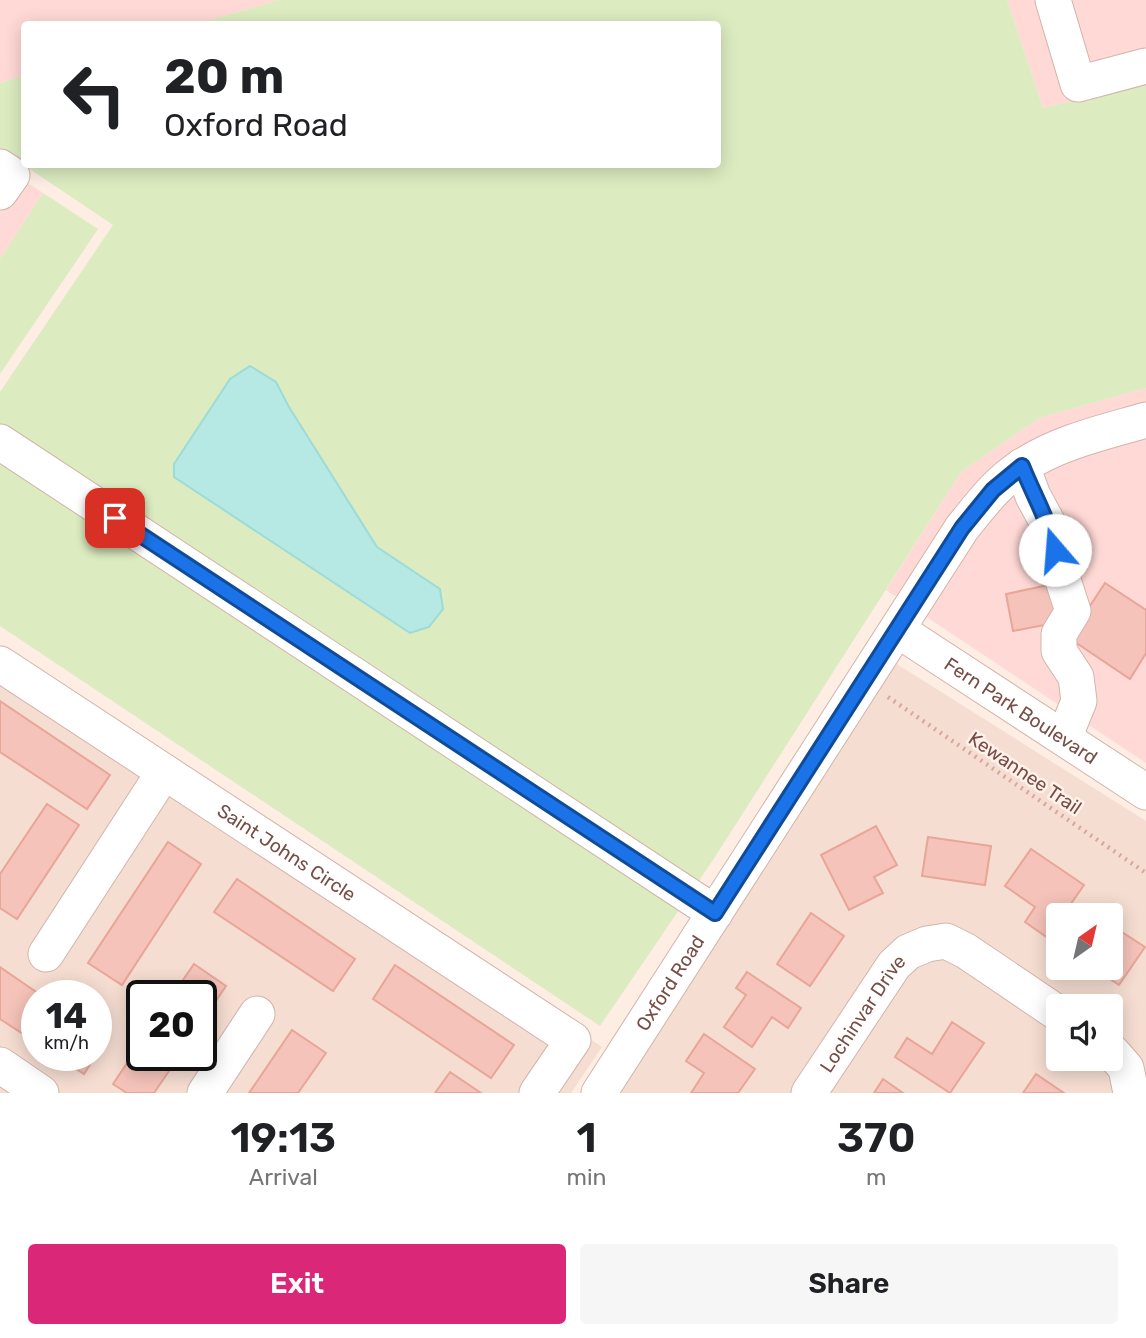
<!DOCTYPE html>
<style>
body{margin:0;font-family:Rubik,sans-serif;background:#f6f6f6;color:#202124;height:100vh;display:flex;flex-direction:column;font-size:26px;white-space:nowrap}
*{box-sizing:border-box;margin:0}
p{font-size:23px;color:#757577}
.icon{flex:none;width:38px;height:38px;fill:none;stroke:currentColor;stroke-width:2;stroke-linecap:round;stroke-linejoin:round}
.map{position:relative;height:1093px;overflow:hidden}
.drawer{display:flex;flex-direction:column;background:#fff;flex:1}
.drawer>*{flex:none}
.banner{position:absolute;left:21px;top:21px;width:700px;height:147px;border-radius:7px;box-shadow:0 4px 18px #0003;background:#fff;color:#202124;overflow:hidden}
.needle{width:46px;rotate:34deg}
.controls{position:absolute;left:1046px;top:903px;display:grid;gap:14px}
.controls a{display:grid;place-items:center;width:77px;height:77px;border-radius:7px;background:#fff;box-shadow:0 4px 18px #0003;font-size:35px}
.speed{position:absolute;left:21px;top:980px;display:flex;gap:14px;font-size:35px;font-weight:700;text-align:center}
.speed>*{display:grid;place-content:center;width:91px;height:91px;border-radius:50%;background:#fff;box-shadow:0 4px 18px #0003;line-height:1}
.speed small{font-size:18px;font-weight:400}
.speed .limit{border:4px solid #111;border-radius:10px;background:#fff;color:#111}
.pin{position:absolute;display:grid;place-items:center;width:60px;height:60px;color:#fff;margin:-30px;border-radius:14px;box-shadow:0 4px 10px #0006}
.me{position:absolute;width:77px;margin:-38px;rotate:342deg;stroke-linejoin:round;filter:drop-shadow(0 0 5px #0008)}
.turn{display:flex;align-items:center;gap:24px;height:147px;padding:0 28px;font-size:32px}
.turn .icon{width:91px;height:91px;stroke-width:2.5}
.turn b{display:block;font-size:49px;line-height:60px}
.eta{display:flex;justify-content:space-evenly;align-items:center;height:119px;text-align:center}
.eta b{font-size:42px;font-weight:600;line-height:49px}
.button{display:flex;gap:14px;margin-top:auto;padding:14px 28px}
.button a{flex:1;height:80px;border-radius:7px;background:#db2777;color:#fff;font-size:28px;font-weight:600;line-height:80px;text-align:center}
.button a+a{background:#f6f6f6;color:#202124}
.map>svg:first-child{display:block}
</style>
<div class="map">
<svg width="1146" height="1093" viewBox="0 0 1146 1093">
<rect width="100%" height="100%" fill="#feede3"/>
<path fill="#f6ddd1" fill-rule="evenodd" d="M0 645 602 1047 571 1093H0ZM37 996H96V1055H37ZM142 996H201V1055H142Z
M892 661 1146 821V1093L1117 1036 1111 1033V1006H1072L953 928 794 1093H615ZM1059 915H1111V968H1059Z
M943 955 1059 1032V1059H1099L1114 1076 1118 1093H824L903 974Z"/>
<path fill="#ffd9d6" d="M0 0H279L197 24H24V76L0 83Z
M1007 0H1146V83L1043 108Z
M0 164 43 193 0 259Z
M1146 388V763L886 590 961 472 1039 418Z"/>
<path fill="#dcecc0" d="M279 0H1007L1043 108 1146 83V388L1039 418 961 472 713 860 600 1026 0 626V392L113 225 0 149V83L24 76V164H718V24H197Z
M43 193 98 229 0 374V259Z"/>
<path fill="#b6e8e4" stroke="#9cdbd6" stroke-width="2" d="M250 366 276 382 289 407 377 547 440 589 443 609 429 627 410 633 174 477V464L230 379Z"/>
<path fill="#f5c3b9" stroke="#e8a598" stroke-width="2" d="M1058 583 1065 621 1013 631 1006 594Z
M1105 583 1146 610V653L1130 679 1069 638Z
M0 701 110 775 87 809 0 752Z
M47 804 79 825 17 919 0 908V874Z
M876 826 897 865 874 877 883 893 849 910 821 855Z
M928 837 991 846 985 885 922 876Z
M168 842 201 864 122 985 88 963Z
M1031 849 1084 885 1063 915H1059V922L1048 938 1025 922 1035 907 1005 886Z
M237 879 355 959 333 991 214 912Z
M811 913 844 936 810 986 777 964Z
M1111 925 1145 947 1119 985 1093 968H1111Z
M194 964 226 986 201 1023V996H172Z
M395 965 514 1045 491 1078 373 999Z
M0 967 42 996H37V1043L0 1019Z
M747 972 801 1008 788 1028 772 1017 752 1047 724 1027 746 995 736 988Z
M952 1022 984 1043 950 1093 895 1057 907 1038 932 1054Z
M292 1030 326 1053 298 1093H249Z
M96 1032 107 1039 96 1055Z
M704 1034 755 1069 738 1093H691L704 1073 686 1061Z
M142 1041V1055H180L154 1093H127L113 1084Z
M55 1055H96L84 1074Z
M450 1072 481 1093H435Z
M1036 1074 1064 1093H1023Z
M883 1079 903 1093H874Z"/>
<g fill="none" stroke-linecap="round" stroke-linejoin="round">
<defs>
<g id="minor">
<path d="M1053 0 1078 84 1146 66"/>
<path d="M0 167 12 175 0 192"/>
<path d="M0 442 715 913"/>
<path d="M1022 466 1033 496 1051 529 1060 571 1073 611 1059 634V651L1076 677 1079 701 1064 738"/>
<path id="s1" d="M898 630 1146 792"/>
<path id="s2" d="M0 664 573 1040 537 1093"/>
<path d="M46 954 164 772"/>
<path d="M1111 1051 1126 1068 1131 1093"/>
<path d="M0 1065 41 1093"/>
<path d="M205 1093 257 1014"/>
<path id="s3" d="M599 1093 962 528C980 506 998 481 1023 466 1059 442 1105 432 1146 420"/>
<path id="s4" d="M809 1093 894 965 908 952 927 944 946 941 966 951 1059 1014"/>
</g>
</defs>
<use href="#minor" stroke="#d2b4ab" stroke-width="37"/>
<path stroke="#daa69c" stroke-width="4.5" stroke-dasharray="2 5" stroke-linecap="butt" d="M888 697 1146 873"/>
<use href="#minor" stroke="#fff" stroke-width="35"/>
</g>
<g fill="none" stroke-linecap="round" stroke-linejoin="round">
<defs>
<path id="route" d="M115 518 715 913 962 528 993 490 1022 466C1033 494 1049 521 1055 550"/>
</defs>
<use href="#route" stroke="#114b97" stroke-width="18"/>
<use href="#route" stroke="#1a73e8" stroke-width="12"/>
</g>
<g text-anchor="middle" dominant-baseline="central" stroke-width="5" stroke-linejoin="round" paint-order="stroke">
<g font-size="19" fill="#774e47" stroke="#fff2ea">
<text stroke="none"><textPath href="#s1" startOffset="147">Fern Park Boulevard</textPath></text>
<text transform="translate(1025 773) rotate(34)">Kewannee Trail</text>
<text stroke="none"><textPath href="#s2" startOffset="343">Saint Johns Circle</textPath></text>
<text stroke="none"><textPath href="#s3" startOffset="131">Oxford Road</textPath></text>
<text stroke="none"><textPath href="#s4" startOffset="96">Lochinvar Drive</textPath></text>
</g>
</g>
</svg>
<div class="controls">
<a><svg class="needle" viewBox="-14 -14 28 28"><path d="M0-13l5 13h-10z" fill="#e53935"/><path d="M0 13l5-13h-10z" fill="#757577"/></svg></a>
<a><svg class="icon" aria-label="sound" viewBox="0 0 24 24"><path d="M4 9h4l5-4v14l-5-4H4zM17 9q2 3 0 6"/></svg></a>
</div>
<div class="speed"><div>14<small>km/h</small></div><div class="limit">20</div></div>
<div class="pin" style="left:115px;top:518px;background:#d93025"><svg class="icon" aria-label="arrive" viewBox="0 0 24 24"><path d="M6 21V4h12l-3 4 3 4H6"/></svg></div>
<svg class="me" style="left:1055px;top:550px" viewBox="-20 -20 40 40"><circle r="19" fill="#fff"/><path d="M0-13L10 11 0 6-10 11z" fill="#1a73e8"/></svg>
<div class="banner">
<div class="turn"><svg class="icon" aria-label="left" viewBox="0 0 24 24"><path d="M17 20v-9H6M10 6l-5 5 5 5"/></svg><div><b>20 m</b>Oxford Road</div></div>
</div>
</div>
<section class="drawer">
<div class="eta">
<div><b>19:13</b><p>Arrival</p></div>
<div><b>1</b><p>min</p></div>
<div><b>370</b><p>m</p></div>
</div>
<div class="button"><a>Exit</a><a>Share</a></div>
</section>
